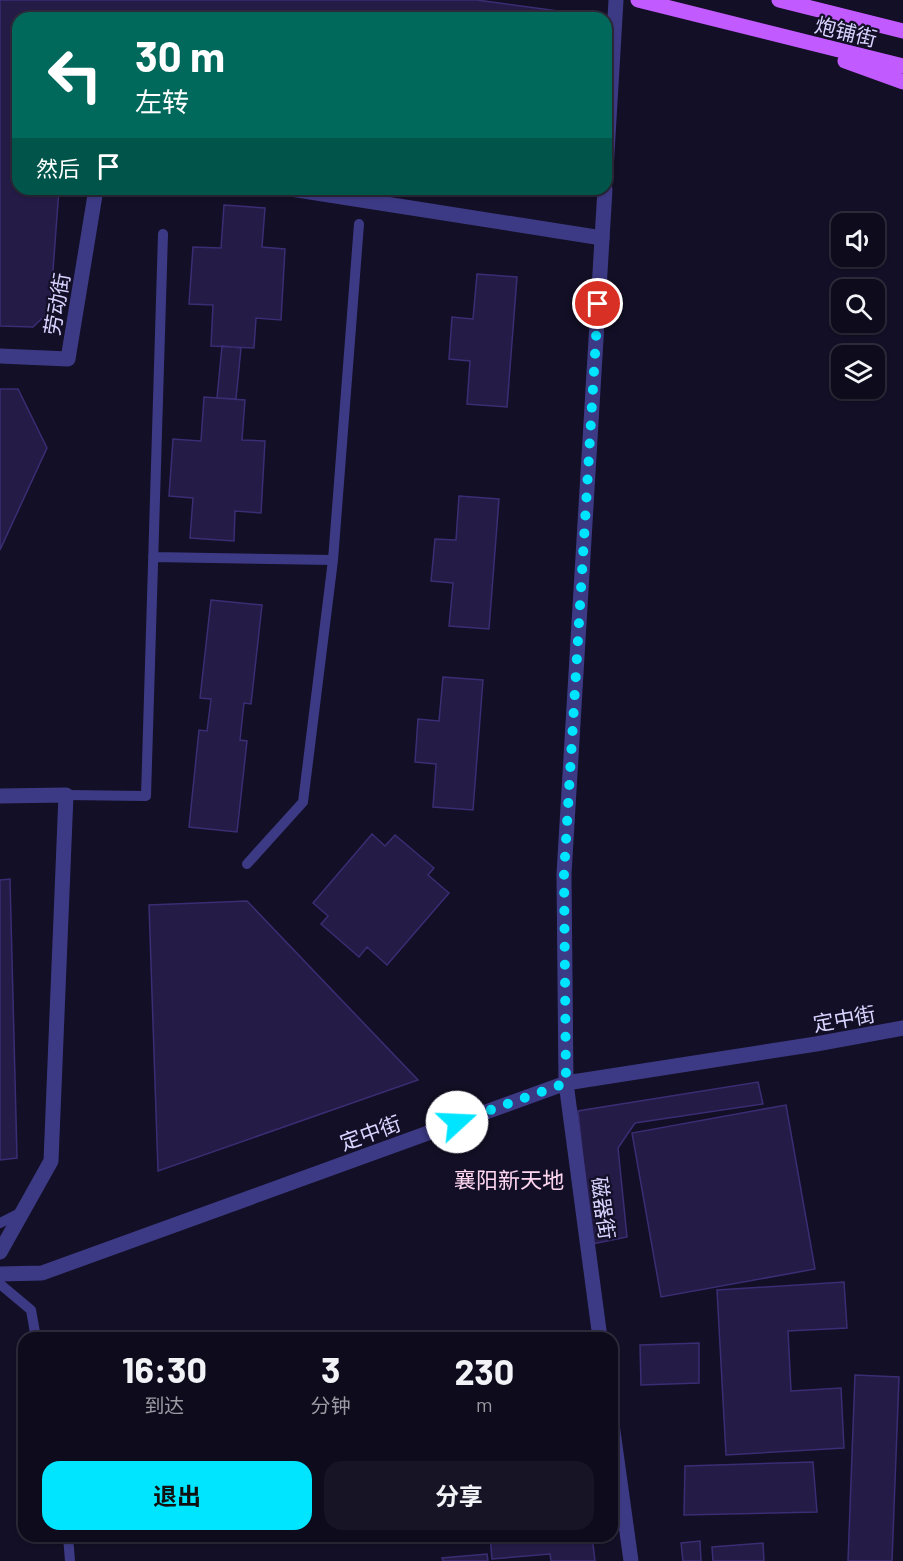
<!DOCTYPE html>
<html lang="zh">
<meta charset="utf-8">
<style>
body{margin:0;font-family:Barlow,"Noto Sans SC",sans-serif;background:#171425;color:#f1f3f6;height:100vh;display:flex;flex-direction:column;font-size:22px;white-space:nowrap}
*{box-sizing:border-box;margin:0}
p{font-size:20px;color:#9b9ba3}
.icon{flex:none;width:33px;height:33px;fill:none;stroke:currentColor;stroke-width:2;stroke-linecap:round;stroke-linejoin:round}
.map{position:relative;flex:1;overflow:hidden}
.sheet{position:absolute;left:18px;top:1332px;width:600px;height:210px;display:flex;flex-direction:column;background:#0e0b1c;border-radius:18px;box-shadow:0 2px 4px #0004,0 0 0 2px #2e2b3b}
.sheet>*{flex:none}
.top-card{position:absolute;left:12px;top:12px;width:600px;height:183px;border-radius:18px;box-shadow:0 2px 4px #0004,0 0 0 2px #2e2b3b;background:#00695c;color:#fff;overflow:hidden}
.controls{position:absolute;left:831px;top:213px;display:grid;gap:12px}
.controls a{display:grid;place-items:center;width:54px;height:54px;border-radius:12px;background:#0e0b1c;box-shadow:0 2px 4px #0004,0 0 0 2px #2e2b3b;font-size:30px}
.pin{position:absolute;display:grid;place-items:center;width:51px;height:51px;color:#fff;margin:-26px;border:3px solid #fff;border-radius:50%;box-shadow:0 2px 6px #0007}
.me{position:absolute;width:66px;margin:-33px;rotate:70deg;stroke-linejoin:round;filter:drop-shadow(0 0 4px #0008)}
.turn{display:flex;align-items:center;gap:21px;height:126px;padding:0 24px;font-size:27px}
.turn .icon{width:78px;height:78px;stroke-width:2.5}
.turn b{display:block;font-size:42px;line-height:51px}
.then{display:flex;align-items:center;height:57px;padding:0 24px;background:#0003;gap:12px;font-size:22px}
.eta{display:flex;justify-content:space-evenly;align-items:center;height:102px;text-align:center}
.eta b{font-size:36px;font-weight:700;line-height:42px}
.cta{display:flex;gap:12px;margin-top:auto;padding:12px 24px}
.cta a{flex:1;height:69px;border-radius:18px;background:#00e5ff;color:#111;font-size:24px;font-weight:700;line-height:69px;text-align:center}
.cta a+a{background:#171425;color:#f1f3f6}
.map>svg:first-child{display:block}
</style>
<div class="map">
<svg width="903" height="1561" viewBox="0 0 903 1561">
<rect width="100%" height="100%" fill="#130f26"/>
<path fill="#241b47" stroke="#3b2d73" stroke-width="1.5" d="M0 0H477L558 11 565 18H18V189H59L50 311 33 327 0 326Z
M507 189H558L550 194Z
M224 205 265 208 262 247 285 249 281 320 256 318 254 348 211 346 213 305 189 304 193 247 221 248Z
M477 274 517 277 507 407 467 404 470 361 449 359 452 317 473 319Z
M222 346 241 348 236 399 217 398Z
M0 389H18L47 448 0 550Z
M204 397 245 400 242 440 265 441 261 513 235 511 234 541 190 538 193 498 169 496 173 439 201 441Z
M459 496 499 499 489 629 449 626 453 583 431 581 435 539 456 540Z
M211 600 262 605 251 704 244 703 240 740 247 741 237 832 189 827 199 730 207 731 211 699 200 698Z
M443 677 483 680 473 810 433 807 436 764 415 762 418 719 439 721Z
M372 834 385 846 395 835 434 868 428 875 449 893 387 965 367 947 359 957 321 924 328 916 313 903Z
M10 879 17 1158 0 1160V880Z
M247 901 418 1080 158 1171 149 905Z
M758 1082 763 1104 635 1123 618 1148 627 1237 592 1244 578 1111Z
M786 1105 815 1269 661 1297 632 1133Z
M844 1282 847 1328 788 1331 791 1391 841 1388 844 1448 726 1455 717 1290Z
M699 1343V1383L641 1385 640 1345Z
M855 1375 899 1377 892 1561H848Z
M813 1462 817 1512 684 1515 685 1466Z
M490 1536H592L595 1561H551L550 1554 492 1559Z
M700 1541 701 1561H683L681 1543Z
M763 1543 764 1561H713L712 1547Z
M487 1554 488 1561H443L442 1558Z"/>
<g fill="none" stroke-linecap="round" stroke-linejoin="round">
<path stroke="#3d3a85" stroke-width="10" d="M153 557 333 560 359 224
M66 795 146 796 163 234
M247 864 303 802 333 560
M0 1223 20 1213
M0 1284 31 1310 36 1338
M68 1536 70 1561"/>
<path stroke="#3d3a85" stroke-width="15" d="M291 189 602 238
M0 356 68 359 96 189"/>
<path stroke="#3d3a85" stroke-width="15" d="M606 170 616 0
M0 796 66 795 51 1161 0 1252
M0 1274 42 1273 566 1083 816 1044 903 1028
M600 1338 566 1083 564 874 605 189
M612 1424 631 1561"/>
<path stroke="#c25bff" stroke-width="15" d="M638 0 903 66
M779 0 903 31
M845 61 903 82"/>
</g>
<g fill="none" stroke-linecap="round" stroke-linejoin="round">
<path stroke="#00e5ff" stroke-width="10" stroke-dasharray="0 18" d="M457 1122 566 1083 564 874 598 304"/>
</g>
<g text-anchor="middle" dominant-baseline="central" stroke-width="4.5" stroke-linejoin="round" paint-order="stroke">
<g font-size="21" fill="#d9d4ff" stroke="#130f26">
<text transform="translate(846 31) rotate(14)">炮铺街</text>
<text transform="translate(56 304) rotate(-80)">劳动街</text>
<text transform="translate(844 1018) rotate(-10)">定中街</text>
<text transform="translate(370 1132) rotate(-20)">定中街</text>
<text transform="translate(604 1208) rotate(82)">磁器街</text>
</g>
<g font-size="22" fill="#ffd6f0" stroke="#130f26">
<text x="509" y="1179">襄阳新天地</text>
</g>
</g>
</svg>
<div class="controls">
<a><svg class="icon" aria-label="sound" viewBox="0 0 24 24"><path d="M4 9h4l5-4v14l-5-4H4zM17 9q2 3 0 6"/></svg></a>
<a><svg class="icon" aria-label="search" viewBox="0 0 24 24"><circle cx="10" cy="10" r="6"/><path d="M15 15l6 6"/></svg></a>
<a><svg class="icon" aria-label="layers" viewBox="0 0 24 24"><path d="M12 4l9 5-9 5-9-5zM3 14l9 5 9-5"/></svg></a>
</div>
<div class="pin" style="left:598px;top:304px;background:#d93025"><svg class="icon" aria-label="arrive" viewBox="0 0 24 24"><path d="M6 21V4h12l-3 4 3 4H6"/></svg></div>
<svg class="me" style="left:457px;top:1122px" viewBox="-20 -20 40 40"><circle r="19" fill="#fff"/><path d="M0-13L10 11 0 6-10 11z" fill="#00e5ff"/></svg>
<div class="top-card">
<div class="turn"><svg class="icon" aria-label="left" viewBox="0 0 24 24"><path d="M17 20v-9H6M10 6l-5 5 5 5"/></svg><div><b>30 m</b>左转</div></div>
<div class="then">然后<svg class="icon" aria-label="arrive" viewBox="0 0 24 24"><path d="M6 21V4h12l-3 4 3 4H6"/></svg></div>
</div>
<section class="sheet">
<div class="eta">
<div><b>16:30</b><p>到达</p></div>
<div><b>3</b><p>分钟</p></div>
<div><b>230</b><p>m</p></div>
</div>
<div class="cta"><a>退出</a><a>分享</a></div>
</section>
</div>
